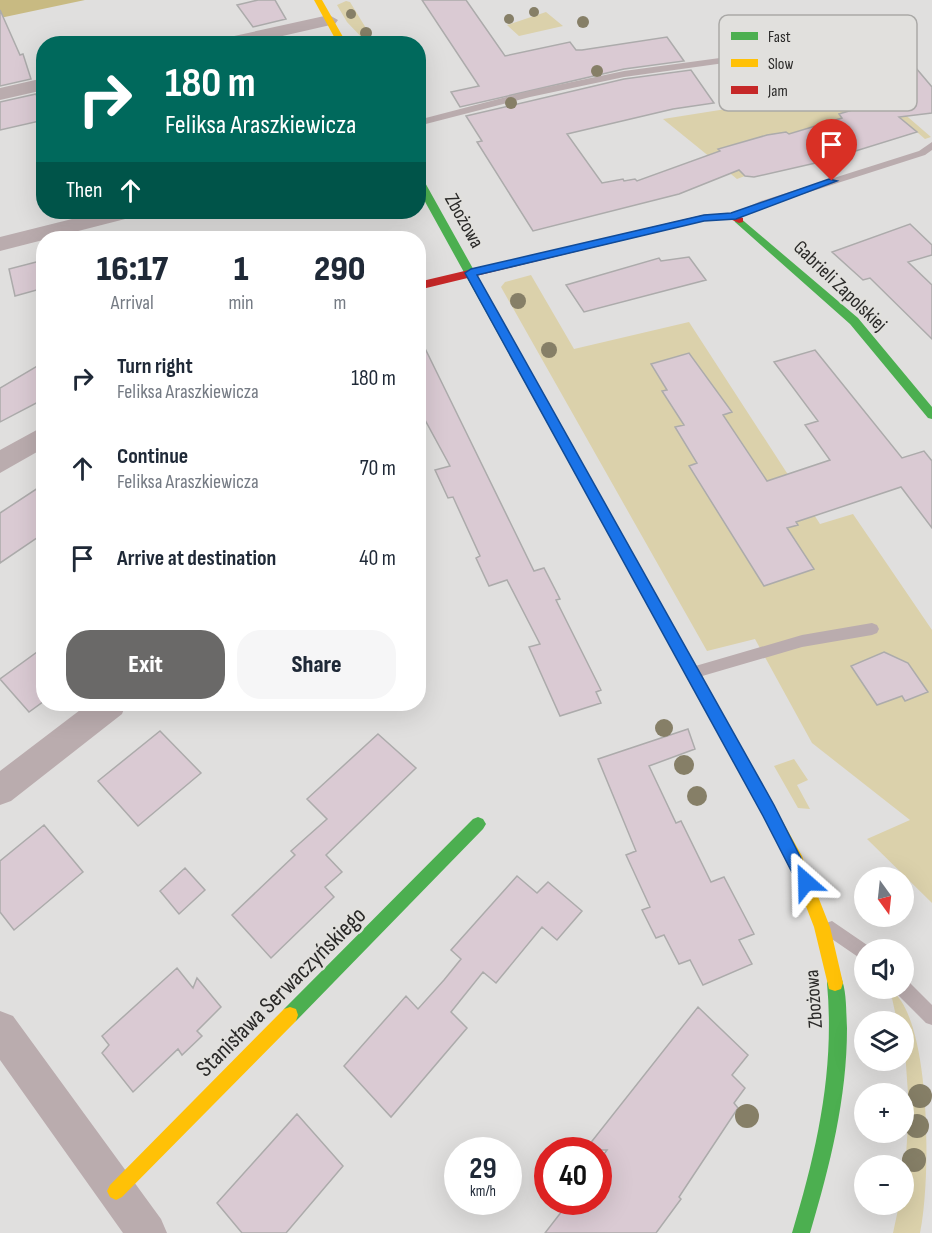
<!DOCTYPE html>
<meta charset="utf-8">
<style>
body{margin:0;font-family:"Sofia Sans Condensed",sans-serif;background:#f6f6f7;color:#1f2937;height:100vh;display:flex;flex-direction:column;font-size:22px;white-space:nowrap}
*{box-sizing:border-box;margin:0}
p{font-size:20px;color:#747a83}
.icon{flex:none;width:33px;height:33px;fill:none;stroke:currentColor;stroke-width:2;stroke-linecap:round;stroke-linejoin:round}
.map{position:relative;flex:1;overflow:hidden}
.side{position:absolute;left:36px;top:231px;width:390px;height:480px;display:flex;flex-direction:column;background:#fff;border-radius:24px;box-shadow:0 6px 24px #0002}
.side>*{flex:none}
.top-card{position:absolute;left:36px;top:36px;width:390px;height:183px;border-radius:24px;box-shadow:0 6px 24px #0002;background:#00695c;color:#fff;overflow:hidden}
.needle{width:39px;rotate:165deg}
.fabs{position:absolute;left:854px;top:867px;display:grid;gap:12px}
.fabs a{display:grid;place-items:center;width:60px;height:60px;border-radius:50%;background:#fff;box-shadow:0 6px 24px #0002;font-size:30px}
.speed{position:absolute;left:444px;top:1137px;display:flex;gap:12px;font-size:30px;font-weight:700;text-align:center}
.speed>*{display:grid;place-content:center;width:78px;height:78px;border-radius:50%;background:#fff;box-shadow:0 6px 24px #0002;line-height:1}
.speed small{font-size:15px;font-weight:400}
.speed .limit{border:9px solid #d22;background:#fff;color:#111}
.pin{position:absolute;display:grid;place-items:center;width:51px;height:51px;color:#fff;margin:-62px -26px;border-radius:50% 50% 50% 0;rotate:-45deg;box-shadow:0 0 6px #0007}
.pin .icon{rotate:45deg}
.me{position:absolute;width:66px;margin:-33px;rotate:335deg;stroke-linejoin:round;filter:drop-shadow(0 0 4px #0008)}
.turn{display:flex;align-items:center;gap:21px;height:126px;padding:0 30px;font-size:27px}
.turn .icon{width:78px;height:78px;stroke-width:2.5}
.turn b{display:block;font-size:42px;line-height:51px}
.then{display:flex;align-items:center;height:57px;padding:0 30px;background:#0003;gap:12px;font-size:22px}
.eta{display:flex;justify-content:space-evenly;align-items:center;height:102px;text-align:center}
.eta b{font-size:36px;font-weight:800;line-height:42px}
.primary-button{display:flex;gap:12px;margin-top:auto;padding:12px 30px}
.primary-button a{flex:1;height:69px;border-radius:24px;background:#6a6968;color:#fff;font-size:24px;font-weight:800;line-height:69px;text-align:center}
.primary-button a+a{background:#f6f6f7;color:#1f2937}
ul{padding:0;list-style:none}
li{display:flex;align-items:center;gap:18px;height:90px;padding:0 30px}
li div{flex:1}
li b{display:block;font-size:22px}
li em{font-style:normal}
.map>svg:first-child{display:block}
</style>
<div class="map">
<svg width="932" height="1233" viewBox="0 0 932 1233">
<rect width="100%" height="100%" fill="#e0dfde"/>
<path fill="#dbd1ab" d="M346 1 350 2 372 38 366 42 347 22 337 5Z
M546 12 563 26 519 36 507 25Z
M872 86 931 137 925 139 888 107 876 108 781 137 755 142 752 139 719 149 745 176 737 179 663 119Z
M531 275 574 349 689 322 820 524 853 514 932 630V903L867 839 910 820 812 743 755 639 707 651 501 287 505 282Z
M794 759 808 780 797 785 810 809 798 808 774 766Z
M890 989C932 1017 931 1181 920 1233H893L899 1205 903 1204 909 1108 903 1022 897 1021Z"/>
<path fill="#c8ba82" d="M0 0H85L0 18Z"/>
<path fill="#dacad3" stroke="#acabab" stroke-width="1.5" d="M258 0H275L286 19 253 27 237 5Z
M422 0H466L505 56 570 42 576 50H582L667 37 684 61 624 69 460 107 451 92 479 86Z
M0 10 20 55 23 54 31 79 0 86Z
M841 16 848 25 877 22 932 87V113L899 117 917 132 820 162 754 177 745 176 739 170 679 194 533 231 477 142 482 141 466 116 624 79 691 70 714 103 673 109 567 134 602 183 623 179 624 181 635 179 637 181 720 151 718 149 767 135 786 132 789 134 842 118 839 114 876 103 870 78 817 86 793 56 833 50 834 42 786 47 770 25 802 18 805 21Z
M36 94 44 120 0 130V102Z
M910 224 932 245V255L908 262 932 285V339L870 278 863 280 832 252Z
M689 257 706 280 584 312 566 285 659 258 661 261Z
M44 260V288L15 296 9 269Z
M418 334 534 571 544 568 560 599 556 600 601 690 596 692 601 703 560 716 529 647 540 644 507 580 489 586 476 558 480 556 453 497 448 498 435 470 450 466 418 407Z
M815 350 902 458 924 451 932 461V528L901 487 796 522 798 525 787 528 814 569 764 586 689 466 697 463 675 427 684 425 662 391 667 390 651 364 689 353 732 412 723 415 767 481 830 460 805 425 818 421 774 362Z
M44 362V399L0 422V388Z
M44 484V533L0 563V513Z
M44 647V701L29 712 0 679Z
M884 652 908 663 928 692 905 701 902 696 877 705 851 666Z
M688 729 695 749 649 766 676 823 681 821 711 882 724 877 754 934 739 940 752 964 703 985 690 960 679 964 664 935 656 938 642 910 650 907 626 855 636 851 598 759Z
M160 731 201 773 138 826 98 781Z
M378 734 416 768 326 855 342 872 325 887 334 897 271 958 232 915 295 855 291 851 327 819 307 799Z
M44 825 83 872 14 930 0 912V861Z
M185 868 205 890 179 914 160 891Z
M517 876 537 893 548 882 582 911 557 940 542 927 496 983 483 972 451 1012 467 1028 391 1117 344 1066 406 996 418 1009 444 980 461 959 451 950Z
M177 968 193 988 197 978 221 1007 197 1031 202 1036 182 1055 178 1049 133 1092 102 1053 109 1045 102 1036Z
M698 1007 748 1055 732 1075 745 1088 734 1103 738 1108 679 1197 681 1199 656 1233H545L569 1202H598V1162L607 1150H585Z
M297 1114 343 1166 286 1233H242L217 1203Z"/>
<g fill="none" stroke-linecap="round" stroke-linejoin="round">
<path fill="#baacae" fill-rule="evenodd" d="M830 43 833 44V48L624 77 530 97 418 126V120L529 91 624 71Z
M932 142V150L925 155 769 205 736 218H728L727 216 761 201 919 151Z
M872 623 877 625 879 629 877 633 872 635 802 647 692 679 687 677 685 673 687 669 692 667 802 635Z
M832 921 870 947 871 950H864V961L826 935 824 929 826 923Z
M903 980 909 982 932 1005V1025L926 1023 897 994 895 988H903Z"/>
<path fill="#baacae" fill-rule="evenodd" d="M329 15 338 20 335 24 248 44H213L216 40Z
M44 78V90L0 100V88Z
M100 212H136L133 217 0 251V237Z
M44 426V448L0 473V450Z
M88 704H126L122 714 11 801 0 805V771Z
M0 1011 13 1016 161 1219 167 1233H123L0 1060Z"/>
<path fill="#4caf50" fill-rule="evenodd" d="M418 176 423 179 611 516 613 520 611 524H603L418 189Z
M739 217 858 318 932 407V419L928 418 850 324 735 222 734 220Z
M478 817 483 819 486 824 483 829 296 1021 290 1023 284 1021 282 1015 284 1009 473 819Z
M835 975 841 977C847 992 846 1012 847 1028 847 1098 830 1166 810 1233H792C817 1150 835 1070 827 983L829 977Z"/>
<path fill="#ffc107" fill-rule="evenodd" d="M314 0H322L347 44H338Z
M607 515 611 516 802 856 830 927 843 983 841 989 835 991 829 989 814 927 790 865 603 524 601 520Z
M290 1007 296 1009 298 1015 296 1021 122 1197 116 1200 110 1197 107 1191 110 1185 284 1009Z"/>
<path fill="#c62828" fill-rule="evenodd" d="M732 213 743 218V222L739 223 730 219 703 221 418 290V282L703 215Z"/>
</g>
<g fill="#867f67">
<circle cx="534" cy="12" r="5"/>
<circle cx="351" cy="14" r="5"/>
<circle cx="509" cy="19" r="5"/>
<circle cx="583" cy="22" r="6"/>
<circle cx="366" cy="33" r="6"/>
<circle cx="597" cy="71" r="6"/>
<circle cx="511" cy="103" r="6"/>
<circle cx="518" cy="301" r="8"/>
<circle cx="549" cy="350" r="8"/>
<circle cx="664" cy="728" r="9"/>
<circle cx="684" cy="765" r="10"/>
<circle cx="697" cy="796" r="10"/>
<circle cx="920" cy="1096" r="12"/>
<circle cx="747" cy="1116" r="12"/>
<circle cx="917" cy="1126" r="12"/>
<circle cx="914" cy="1160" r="12"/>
</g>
<path fill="#1a73e8" stroke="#114b97" stroke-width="1.5" d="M829 179 837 181 736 219 704 221 477 275 774 805 813 882 811 888 806 890 800 888 763 816 465 273 471 269 704 215 731 213Z"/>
<g text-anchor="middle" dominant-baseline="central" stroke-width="5" stroke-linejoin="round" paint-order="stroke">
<g font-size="20" fill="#2a2928" stroke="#e1e0dd">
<text transform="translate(464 221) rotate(61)">Zbożowa</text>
<text transform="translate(840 286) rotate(44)">Gabrieli Zapolskiej</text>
<text transform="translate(814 999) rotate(-94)">Zbożowa</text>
</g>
<g font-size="24" fill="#2a2928" stroke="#e1e0dd">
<text transform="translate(281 992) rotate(-45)">Stanisława Serwaczyńskiego</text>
</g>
</g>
<rect x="719" y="15" width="198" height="96" rx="9" fill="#e1e0dd" stroke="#aaa9a7" stroke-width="1.5"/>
<rect x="731" y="32" width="27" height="8" fill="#4caf50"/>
<rect x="731" y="59" width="27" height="8" fill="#ffc107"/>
<rect x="731" y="86" width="27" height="8" fill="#c62828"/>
<g font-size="16" fill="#2a2928">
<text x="768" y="42">Fast</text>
<text x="768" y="69">Slow</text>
<text x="768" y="96">Jam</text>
</g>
</svg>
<div class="fabs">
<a><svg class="needle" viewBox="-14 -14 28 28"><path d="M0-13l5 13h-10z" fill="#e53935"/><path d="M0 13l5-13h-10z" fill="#747a83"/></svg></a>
<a><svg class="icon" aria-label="sound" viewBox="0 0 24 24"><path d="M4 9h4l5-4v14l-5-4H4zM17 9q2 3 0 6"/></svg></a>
<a><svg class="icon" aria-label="layers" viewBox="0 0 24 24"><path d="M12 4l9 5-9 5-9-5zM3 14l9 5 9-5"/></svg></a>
<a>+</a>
<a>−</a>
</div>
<div class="speed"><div>29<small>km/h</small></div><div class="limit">40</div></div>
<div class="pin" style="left:832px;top:181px;background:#d93025"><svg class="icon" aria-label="arrive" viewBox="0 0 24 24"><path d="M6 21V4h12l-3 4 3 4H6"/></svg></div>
<svg class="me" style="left:806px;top:882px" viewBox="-20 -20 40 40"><path d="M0-17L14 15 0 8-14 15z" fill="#1a73e8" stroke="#fff" stroke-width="4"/></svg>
<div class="top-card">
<div class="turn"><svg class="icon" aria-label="right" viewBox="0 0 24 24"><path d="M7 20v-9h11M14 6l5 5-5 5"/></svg><div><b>180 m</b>Feliksa Araszkiewicza</div></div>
<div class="then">Then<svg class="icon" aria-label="ahead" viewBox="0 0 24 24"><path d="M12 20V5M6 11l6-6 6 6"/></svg></div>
</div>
<section class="side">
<div class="eta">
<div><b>16:17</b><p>Arrival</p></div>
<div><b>1</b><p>min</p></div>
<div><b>290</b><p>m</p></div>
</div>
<ul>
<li><svg class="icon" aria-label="right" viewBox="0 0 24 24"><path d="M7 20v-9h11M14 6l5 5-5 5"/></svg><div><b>Turn right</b><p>Feliksa Araszkiewicza</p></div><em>180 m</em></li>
<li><svg class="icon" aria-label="ahead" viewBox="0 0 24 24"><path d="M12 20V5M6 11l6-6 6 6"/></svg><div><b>Continue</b><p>Feliksa Araszkiewicza</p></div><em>70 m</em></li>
<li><svg class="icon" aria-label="arrive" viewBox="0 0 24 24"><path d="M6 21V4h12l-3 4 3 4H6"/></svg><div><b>Arrive at destination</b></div><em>40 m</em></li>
</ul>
<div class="primary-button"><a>Exit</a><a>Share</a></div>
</section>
</div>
